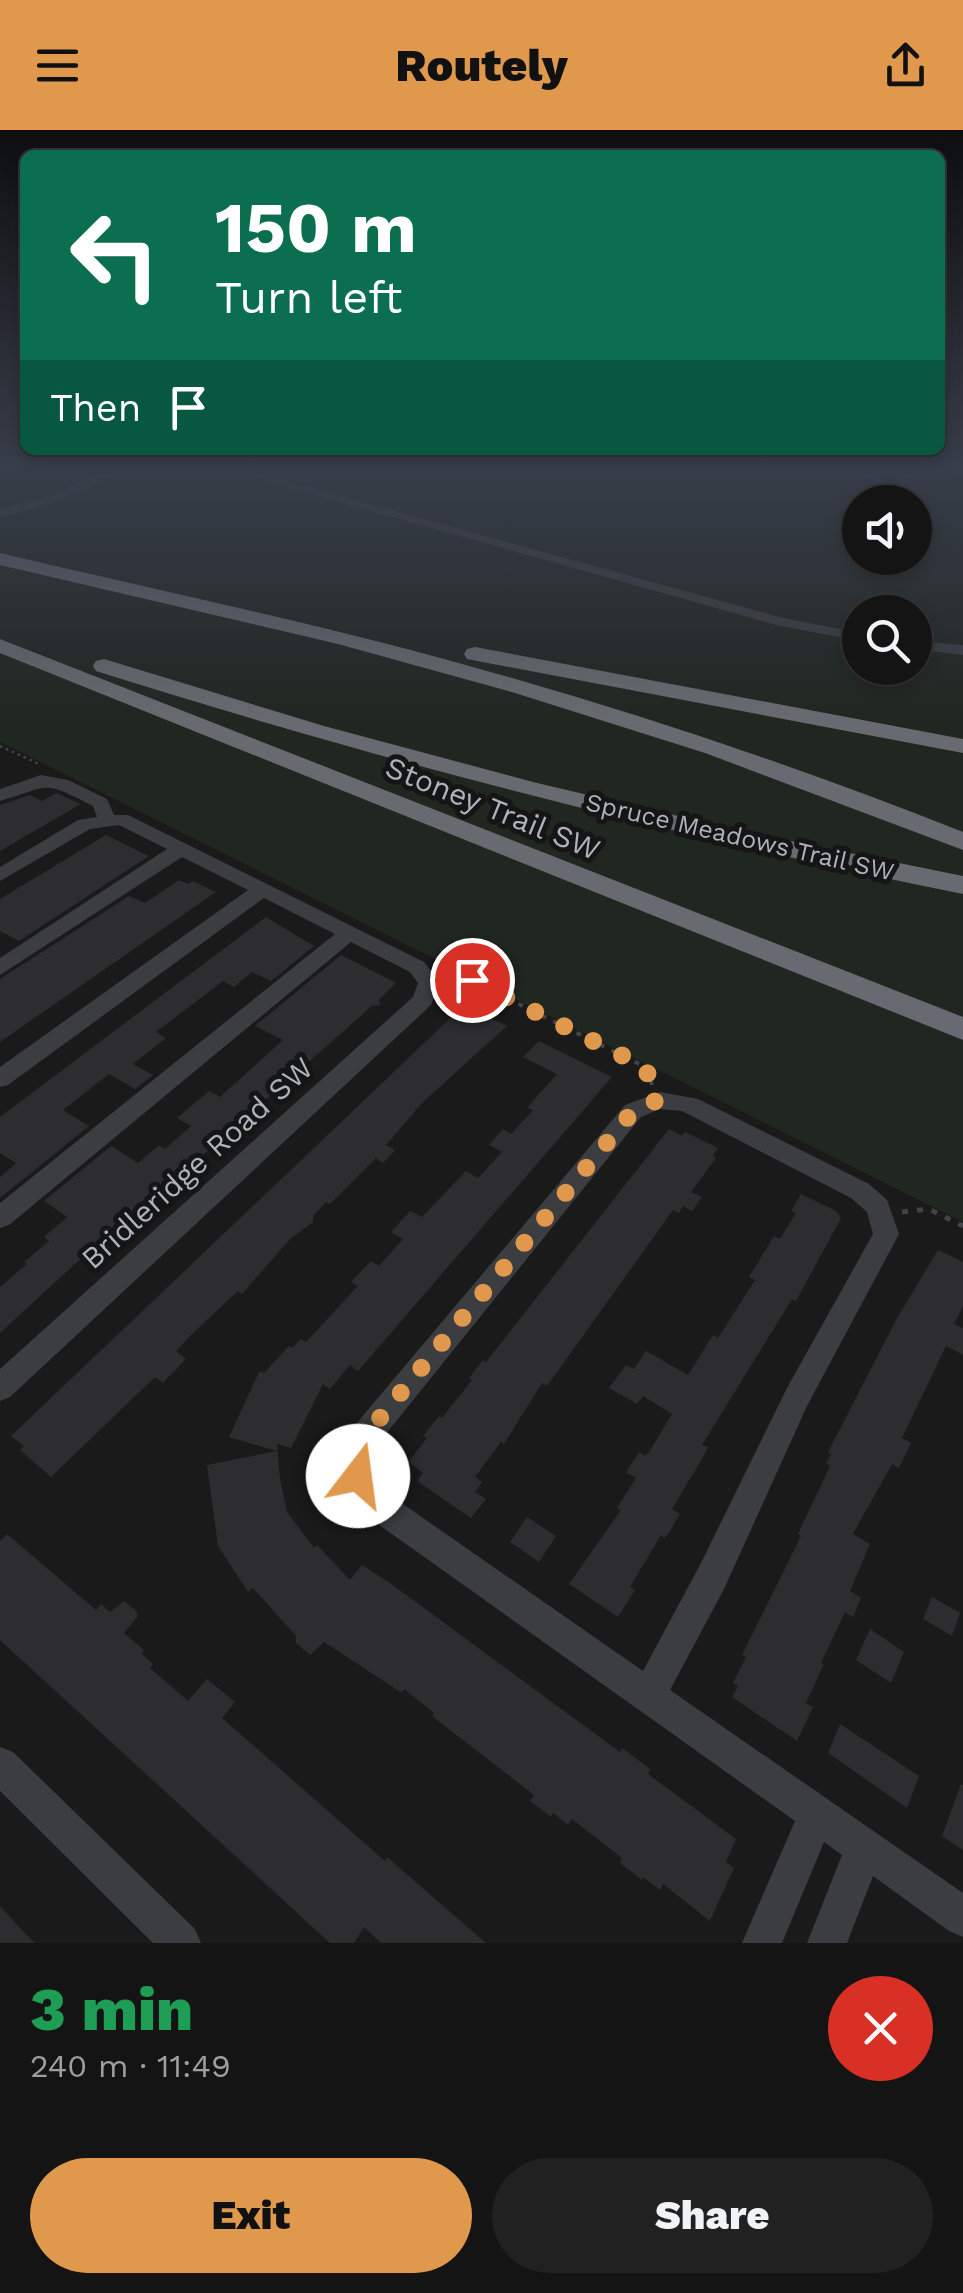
<!DOCTYPE html>
<meta charset="utf-8">
<style>
body{margin:0;font-family:"Work Sans",sans-serif;background:#212122;color:#f1f3f6;height:100vh;display:flex;flex-direction:column;font-size:38px;white-space:nowrap}
*{box-sizing:border-box;margin:0}
p{font-size:32px;color:#9d9ea0}
.icon{flex:none;width:55px;height:55px;fill:none;stroke:currentColor;stroke-width:2;stroke-linecap:round;stroke-linejoin:round}
.map{position:relative;height:1813px;overflow:hidden}
.side{display:flex;flex-direction:column;background:#141414;flex:1}
.side>*{flex:none}
.top-card{position:absolute;left:20px;top:20px;width:925px;height:305px;border-radius:15px;box-shadow:0 5px 15px #0003,0 0 0 2px #333334;background:#0b6e4f;color:#fff;overflow:hidden}
.controls{position:absolute;left:842px;top:355px;display:grid;gap:20px}
.controls a{display:grid;place-items:center;width:90px;height:90px;border-radius:50%;background:#141414;box-shadow:0 5px 15px #0003,0 0 0 2px #333334;font-size:50px}
.pin{position:absolute;display:grid;place-items:center;width:85px;height:85px;color:#fff;margin:-42px;border:5px solid #fff;border-radius:50%;box-shadow:0 2px 10px #0007}
.me{position:absolute;width:110px;margin:-55px;rotate:15deg;stroke-linejoin:round;filter:drop-shadow(0 0 8px #0008)}
.turn{display:flex;align-items:center;gap:35px;height:210px;padding:0 30px;font-size:45px}
.turn .icon{width:130px;height:130px;stroke-width:2.5}
.turn b{display:block;font-size:70px;line-height:85px}
.then{display:flex;align-items:center;height:95px;padding:0 30px;background:#0003;gap:20px;font-size:38px}
.round{display:grid;place-items:center;flex:none;width:105px;height:105px;border-radius:52px;background:#212122}
.summary{display:flex;align-items:center;justify-content:space-between;height:170px;padding:0 30px}
h1{font-size:60px;font-weight:800;line-height:75px;color:#1e9e55}
.action{display:flex;gap:20px;margin-top:auto;padding:20px 30px}
.action a{flex:1;height:115px;border-radius:60px;background:#e0984c;color:#111;font-size:40px;font-weight:800;line-height:115px;text-align:center}
.action a+a{background:#212122;color:#f1f3f6}
header{display:flex;justify-content:space-between;align-items:center;height:130px;padding:0 30px;background:#e0984c;color:#111;font-size:45px;font-weight:800}
.map>svg:first-child{display:block}
</style>
<header><svg class="icon" aria-label="menu" viewBox="0 0 24 24"><path d="M4 6h16M4 12h16M4 18h16"/></svg>Routely<svg class="icon" aria-label="share" viewBox="0 0 24 24"><path d="M12 15V3M7 8l5-5 5 5M5 13v7h14v-7"/></svg></header>
<div class="map">
<svg width="963" height="1813" viewBox="0 0 963 1813">
<rect width="100%" height="100%" fill="#1a1a1b"/>
<path fill="#202620" fill-rule="evenodd" d="M0 337H963V1092L0 612ZM860 372H915V428H860ZM860 482H915V538H860Z"/>
<path fill="#2d2d2f" d="M56 663 81 674 0 721V675L30 665 42 671Z
M106 705 149 726 19 811 0 801V769Z
M179 750 188 754 193 751 216 762 0 912V849L129 766 145 773Z
M266 787 314 816 271 851 252 842 234 857 223 851 156 902 166 908 133 934 153 945 135 959 109 944 63 980 89 996 0 1068V1047L16 1033 0 1023V987Z
M341 825 396 853 379 870 380 875 372 876 186 1040 175 1050 171 1048 126 1094 78 1131 0 1203V1157L27 1134 24 1132 49 1111 44 1107 67 1087 44 1071 111 1016 138 1033 159 1015 165 1019 191 996 177 988 209 961 220 967 283 910 255 896Z
M460 879 471 885 475 881 507 896 423 972 386 1015 395 1020 383 1033 376 1028 330 1074 326 1072 313 1086V1092L290 1109 242 1164 238 1161 194 1202 176 1221 186 1229 163 1253 155 1247 51 1347 20 1320 24 1316 11 1306Z
M539 911 612 947 358 1241 350 1235 330 1259 323 1254 291 1318 277 1314 280 1349 287 1382 314 1418 317 1415 350 1450 362 1435 390 1453 620 1622 622 1618 650 1639 648 1644 736 1709 726 1732 734 1738 710 1791 663 1754 660 1760 643 1747 642 1750 620 1733 622 1728 572 1689 568 1695 553 1683 551 1687 530 1671 534 1665 432 1586 434 1583 404 1559 402 1563 324 1512 310 1525 296 1513V1506L253 1458 248 1462 218 1416 207 1335 277 1321 229 1307 259 1242 264 1243 289 1216 292 1218 301 1209 306 1212 358 1156 351 1152 371 1131 379 1136 403 1109 391 1102 410 1081 422 1087 466 1041 478 1048 502 1022 489 1015 503 999 511 1004 533 980 528 978 532 972 557 944 523 927Z
M669 999 682 1006 685 1002 718 1018 713 1026 716 1028 691 1062 702 1067 692 1081 683 1076 679 1083 673 1080 547 1256 542 1253 504 1314 501 1312 475 1347 482 1352 475 1362 486 1369 471 1388 417 1351 423 1343 408 1332 427 1308 423 1306 439 1286 442 1288 472 1250 469 1248 483 1230 486 1232Z
M801 1064 836 1081 841 1088 796 1171 792 1169 702 1315 708 1317 703 1327 672 1379 680 1384 668 1404 664 1408 661 1405 630 1457 635 1460 618 1487 569 1454 621 1380 617 1378 636 1348 626 1342 639 1322 645 1326 649 1322 672 1284 643 1266 637 1274 609 1258 626 1235 634 1239 646 1221 688 1245 713 1205 718 1208 755 1150 749 1147 774 1106 780 1109 796 1083 791 1081Z
M938 1120 963 1132V1176L954 1194 963 1198V1225L946 1216 902 1308 911 1313 899 1338 892 1334 853 1404 870 1414 850 1461 861 1468 853 1487 845 1482 821 1533 824 1534 806 1573 813 1577 797 1611 732 1567 738 1556 733 1553 746 1527 742 1525 801 1406 798 1404 830 1336 826 1333 831 1324 828 1322 896 1190Z
M527 1387 556 1406 539 1432 510 1412Z
M7 1404 96 1480 101 1474 110 1482 124 1471 136 1481 138 1486 124 1503 144 1520 142 1524 153 1534 150 1538 188 1571 207 1549 235 1572 222 1588 385 1731 387 1727 486 1813H381L364 1797 354 1813H330L0 1510V1411Z
M932 1467 960 1483 952 1506 923 1489Z
M870 1499 904 1522 891 1553 856 1530Z
M840 1594 919 1646 907 1678 828 1623Z
M961 1654 963 1655V1720L942 1706Z
M0 1776 20 1798 35 1813H0Z"/>
<g fill="none" stroke-linecap="round" stroke-linejoin="round">
<path stroke="#414447" stroke-width="2.5" stroke-dasharray="2.5 4" stroke-linecap="butt" d="M0 616 39 634"/>
<path stroke="#414447" stroke-width="4" stroke-dasharray="5 8" stroke-linecap="butt" d="M446 851 471 850 645 937 653 957"/>
<path stroke="#414447" stroke-width="5" stroke-dasharray="6 9" stroke-linecap="butt" d="M902 1082 929 1079 963 1096"/>
<path fill="#3b3d40" fill-rule="evenodd" d="M118 337H135L55 372 0 387V379L47 366Z
M215 337H235L783 488 860 503V511L776 495Z
M925 337 963 341V347L927 339Z
M915 511 963 515V525L915 519Z
M41 645 68 650 107 669 114 685H128L424 832 440 852 431 875 10 1267 0 1271V1239L413 867 418 853 410 842 351 812 9 1095 0 1098V1073L335 804 264 768 8 955 0 957V937L248 760 182 727 0 845V828L167 719 119 695 90 699 0 751V737L78 690 97 687 93 676C40 649 52 656 0 671V659Z
M660 962 698 969 869 1054 887 1070 899 1104 807 1276 724 1459 670 1560 963 1763V1807L949 1801 873 1746 847 1813H807L842 1725 824 1712 782 1813H742L795 1691 368 1387C340 1358 339 1330 355 1295L625 975ZM660 979 682 981 851 1068 867 1082 873 1104 787 1258 700 1435 643 1541 390 1365C374 1349 371 1336 377 1315L641 987Z
M0 1617 13 1622 195 1799 201 1813H153L0 1661Z"/>
<path fill="#676b71" fill-rule="evenodd" d="M0 423C136 455 272 484 407 519 596 569 782 630 963 702V720L705 623 515 563 338 514 0 435Z
M0 509 963 887V910L0 523Z
M475 517 963 609V623L467 529 464 524 467 519Z
M104 529 324 596 537 653 746 702 963 746V764C670 705 381 631 96 541L93 536 96 531Z"/>
</g>
<linearGradient id="sky" x2="0" y2="1"><stop stop-color="#0e0e0f"/><stop offset="0.57" stop-color="#383e4a"/><stop offset="1" stop-color="#383e4a" stop-opacity="0"/></linearGradient>
<rect width="963" height="591" fill="url(#sky)"/>
<g fill="none" stroke-linecap="round" stroke-linejoin="round">
<path stroke="#e0984c" stroke-width="18" stroke-dasharray="0 32.4" d="M358 1346V1325L366 1305 633 981 658 970 645 937 472 850"/>
</g>
<g text-anchor="middle" dominant-baseline="central" stroke-width="10" stroke-linejoin="round" paint-order="stroke">
<g font-size="25" fill="#adb3ba" stroke="#151516">
<text transform="translate(740 707) rotate(13)">Spruce Meadows Trail SW</text>
</g>
<g font-size="30" fill="#adb3ba" stroke="#151516">
<text transform="translate(493 678) rotate(22)">Stoney Trail SW</text>
<text transform="translate(197 1033) rotate(-42)">Bridleridge Road SW</text>
</g>
</g>
</svg>
<div class="controls">
<a><svg class="icon" aria-label="sound" viewBox="0 0 24 24"><path d="M4 9h4l5-4v14l-5-4H4zM17 9q2 3 0 6"/></svg></a>
<a><svg class="icon" aria-label="search" viewBox="0 0 24 24"><circle cx="10" cy="10" r="6"/><path d="M15 15l6 6"/></svg></a>
</div>
<div class="pin" style="left:472px;top:850px;background:#d93025"><svg class="icon" aria-label="arrive" viewBox="0 0 24 24"><path d="M6 21V4h12l-3 4 3 4H6"/></svg></div>
<svg class="me" style="left:358px;top:1346px" viewBox="-20 -20 40 40"><circle r="19" fill="#fff"/><path d="M0-13L10 11 0 6-10 11z" fill="#e0984c"/></svg>
<div class="top-card">
<div class="turn"><svg class="icon" aria-label="left" viewBox="0 0 24 24"><path d="M17 20v-9H6M10 6l-5 5 5 5"/></svg><div><b>150 m</b>Turn left</div></div>
<div class="then">Then<svg class="icon" aria-label="arrive" viewBox="0 0 24 24"><path d="M6 21V4h12l-3 4 3 4H6"/></svg></div>
</div>
</div>
<section class="side">
<div class="summary"><div><h1>3 min</h1><p>240 m · 11:49</p></div><a class="round" style="background:#d93025;color:#fff"><svg class="icon" aria-label="close" viewBox="0 0 24 24"><path d="M6 6l12 12M18 6L6 18"/></svg></a></div>
<div class="action"><a>Exit</a><a>Share</a></div>
</section>
